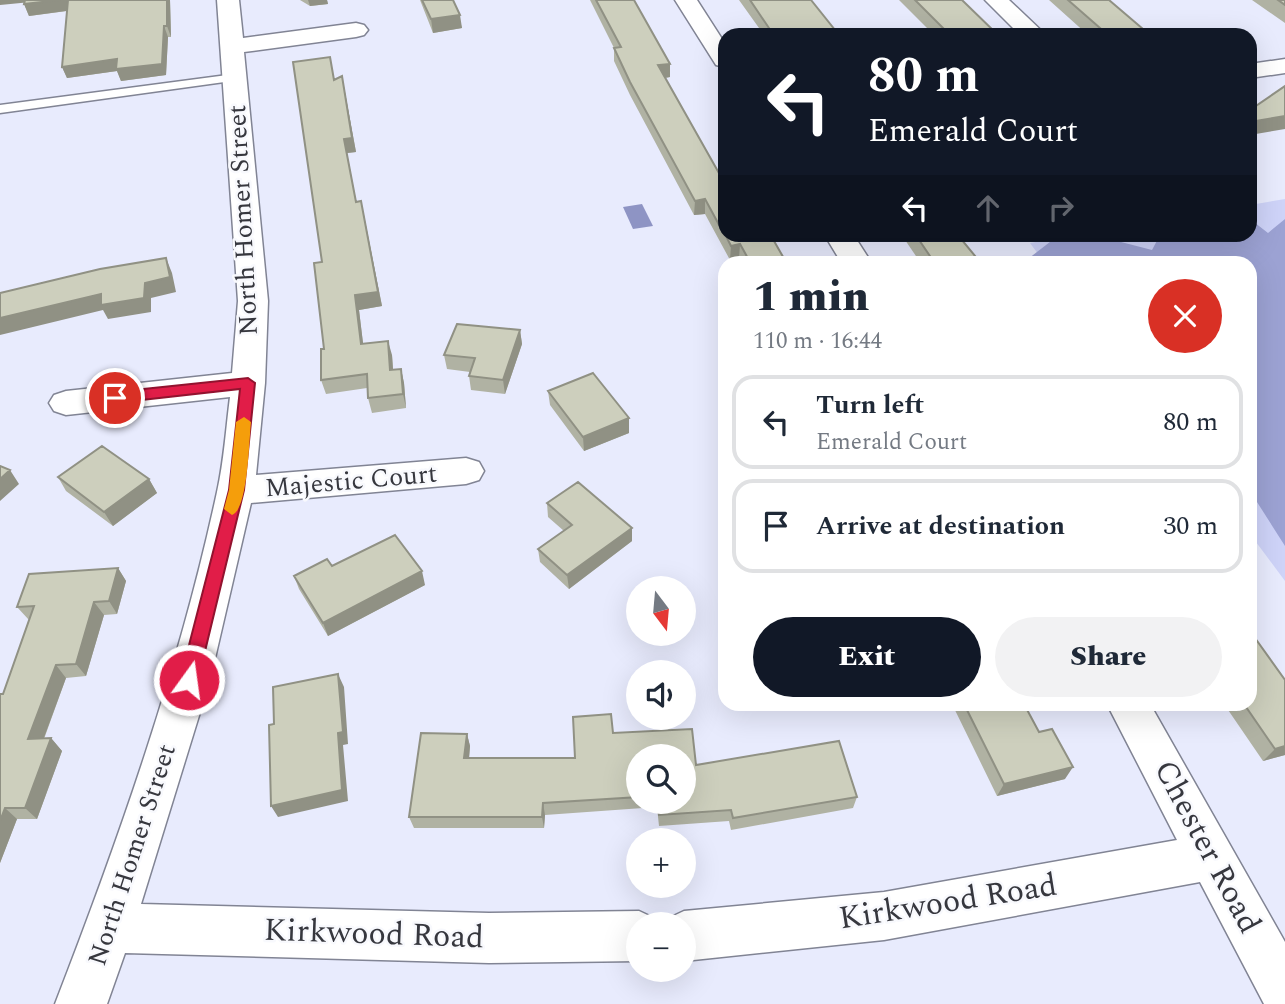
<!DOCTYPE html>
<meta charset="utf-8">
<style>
body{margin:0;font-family:Spectral,serif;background:#f2f2f3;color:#1f2937;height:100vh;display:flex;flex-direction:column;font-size:26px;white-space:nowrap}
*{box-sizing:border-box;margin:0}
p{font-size:23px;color:#747a83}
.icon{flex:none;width:38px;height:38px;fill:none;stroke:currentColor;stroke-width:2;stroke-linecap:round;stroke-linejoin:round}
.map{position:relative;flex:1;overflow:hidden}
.sheet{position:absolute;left:718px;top:256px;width:539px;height:455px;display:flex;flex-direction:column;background:#fff;border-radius:21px;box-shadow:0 7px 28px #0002}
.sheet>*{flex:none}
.guide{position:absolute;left:718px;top:28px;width:539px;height:214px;border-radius:21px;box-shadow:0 7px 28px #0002;background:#111827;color:#fff;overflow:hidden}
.needle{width:46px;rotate:164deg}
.controls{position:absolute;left:626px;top:576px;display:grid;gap:14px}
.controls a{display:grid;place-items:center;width:70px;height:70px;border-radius:50%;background:#fff;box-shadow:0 7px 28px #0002;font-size:35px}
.pin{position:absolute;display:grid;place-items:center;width:60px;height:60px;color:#fff;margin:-30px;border:4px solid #fff;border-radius:50%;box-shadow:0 2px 7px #0007}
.me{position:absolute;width:77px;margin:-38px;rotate:14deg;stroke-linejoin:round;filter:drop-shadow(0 0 5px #0008)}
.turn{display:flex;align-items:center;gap:24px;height:147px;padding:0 35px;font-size:32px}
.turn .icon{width:91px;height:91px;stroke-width:2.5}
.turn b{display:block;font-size:49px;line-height:60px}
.lanes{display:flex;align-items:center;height:66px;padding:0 35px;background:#0003;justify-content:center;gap:35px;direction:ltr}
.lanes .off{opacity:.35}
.round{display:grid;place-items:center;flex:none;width:74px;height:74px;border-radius:37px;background:#f2f2f3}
.head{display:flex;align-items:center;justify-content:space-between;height:119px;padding:0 35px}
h1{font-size:42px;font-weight:800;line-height:52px}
.action{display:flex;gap:14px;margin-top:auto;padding:14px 35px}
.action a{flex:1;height:80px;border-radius:42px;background:#111827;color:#fff;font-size:28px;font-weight:800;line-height:80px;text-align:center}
.action a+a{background:#f2f2f3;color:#1f2937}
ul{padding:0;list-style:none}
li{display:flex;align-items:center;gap:21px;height:94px;margin:0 14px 10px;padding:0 21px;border:4px solid #e0e1e3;border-radius:21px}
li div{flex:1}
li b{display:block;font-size:26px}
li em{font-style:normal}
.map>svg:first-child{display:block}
</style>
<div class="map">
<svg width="1285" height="1004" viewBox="0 0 1285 1004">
<rect width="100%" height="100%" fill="#e8ebfd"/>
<path fill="#ced3f8" d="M1285 199V581L1250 534V262H1044L1030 243 1081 234H1250V205Z"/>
<path fill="#9ca2d3" d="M1250 219 1268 233 1285 219V546L1250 491V262H1024L1059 235H1094L1152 250 1160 235 1250 234Z"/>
<path fill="#8e94c4" d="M642 204 653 226 633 229 623 207Z"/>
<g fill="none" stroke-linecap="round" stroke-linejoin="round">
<defs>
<path id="service" d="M235 74 239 76V80L0 113V105Z"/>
<path id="minor" d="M217 0H239L243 38 356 23 364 25 368 30 364 35 356 37 244 52 268 301 265 383 256 475 466 458 479 462 484 471 479 480 466 484 251 503 210 680 141 904 489 913 639 911 656 919 659 924H639V961L489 963 125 953 107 1004H55C119 839 180 665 217 492 224 461 226 428 230 397L66 415 54 411 49 403 54 395 66 391 232 373 238 301Z
M675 0H697L724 42V67L716 65Z
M985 0H1009L1046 35H1020Z
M1285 59V73L1250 78V64Z
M824 234H853L871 262H841Z
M1107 704H1150L1285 942V1004H1264L1200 882 884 940 684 961V924H664L667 919 684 911 884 892 1177 840Z"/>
</defs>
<use href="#service" stroke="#818494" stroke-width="3"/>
<use href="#minor" stroke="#818494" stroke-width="3"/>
<use href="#service" fill="#fff" fill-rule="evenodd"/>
<use href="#minor" fill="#fff" fill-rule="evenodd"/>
</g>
<path fill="#b0b2a3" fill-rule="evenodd" d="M0 0H170L171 37H168L166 75 121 81 117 71 67 78 62 67 67 11 29 16 24 4 25 2Z
M300 0H327L328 4 310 6Z
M420 0H453L462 28 433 33Z
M590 0H634L670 64V77L665 78 724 182 786 262H741L739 258 730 260 705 214 694 215 630 95 614 61V48Z
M739 0H811L839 35H764Z
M899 0H962L998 35H934Z
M1049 0H1109L1150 35H1088Z
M1252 0H1285V23Z
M342 76 356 152 347 153 356 202 361 201 364 215 382 306 359 310 363 344 392 355 393 370 401 369 404 383 406 408 372 413 368 398 367 388 326 394 321 380 324 349 322 262 334 80Z
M901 234H957L980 262H920Z
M520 330 522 344 505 394 471 390 469 376 470 372 447 369 444 355Z
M548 391 629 418V433L584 451 550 405Z
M58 477 149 479 157 493 113 526 66 491Z
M547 503 632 541 569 589 540 562 538 549 564 531 548 517Z
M332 566 425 585 328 636 299 589 294 576Z
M118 568 126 581 117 614 104 615 86 676 66 678 44 739 51 738 62 751 37 819H17L0 863V694H3L29 620 17 607Z
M952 704H1024L1065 779 997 796Z
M1224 704H1250L1285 755 1263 761Z
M613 733 696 765 857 797 853 808 731 830 729 821 659 826 657 807 545 815 544 828H414L409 817 467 734 470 746 469 758H575ZM639 756 684 802H639Z"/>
<path fill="#909184" d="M0 0H30L31 2 0 5Z
M60 0H69L73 10 29 16 24 4Z
M167 0H170L171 37 167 26Z
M308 0H327L328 4 310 6Z
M460 15 462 28 433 33 431 19Z
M164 26 168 37 166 75 121 81 117 71 67 78 62 67Z
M776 30V35H771V31Z
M670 64V77L658 79V65Z
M342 76 356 152 347 153 359 216 344 139Z
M1285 116V129L1250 135V122Z
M705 199V214L694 215 695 201Z
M361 201 382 306 359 310 365 359 361 344 355 295Z
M740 244 739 258 730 260 731 246Z
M166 258 172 273 176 292 151 298V312L108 319 103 310 0 335V318L145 283Z
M520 330 522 344 505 394 503 380Z
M388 341 392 355 394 384 390 370Z
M401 369 404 383 406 408 403 394Z
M629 418V433L584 451 583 437Z
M10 470 19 484 0 501V479Z
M149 479 157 493 113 526 104 512Z
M632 528V541L569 589 567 575Z
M118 568 126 581 117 614 109 601Z
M422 571 425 585 328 636 323 623Z
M94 602 104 615 86 676 76 664Z
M56 665 66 678 39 751 28 739Z
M338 674 344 687 348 744 343 745 348 801 278 817 271 806 338 733Z
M467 734 470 746 468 770 464 758Z
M51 738 62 751 37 819 25 808Z
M1285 746V755L1263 761 1275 749Z
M1073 767 1065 779 997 796 1004 784Z
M543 803 545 815 544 828 542 817Z
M5 808 17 819 0 863V821Z"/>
<path fill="#cdcfbd" stroke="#909184" stroke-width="2" d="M25 0H60L24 4Z
M68 0H167V26H164L162 64 116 69 117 59 62 67Z
M422 0H453L460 15 431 19Z
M596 0H634L670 64 658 65 724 182V234L705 199 695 201 630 82 614 48 621 47Z
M750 0H811L839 35H780L776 30 771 31Z
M915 0H962L998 35H950Z
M1068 0H1109L1150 35H1108Z
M1278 0H1285V5Z
M330 57 334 80 342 76 352 138 344 139 356 202 361 201 378 292 355 295 361 344 388 341 390 370 401 369 403 394 368 398 367 374 321 380V349H324L314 263 322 262 293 62Z
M1285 86V116L1250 122V110Z
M725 234H770L786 262H750L740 244 731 246Z
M915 234H957L980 262H934Z
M166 258 170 277 145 283 144 298 101 305V294L0 318V293L100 269Z
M457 324 520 330 503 380 469 376 475 358 444 355Z
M593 373 629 418 583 437 548 391Z
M102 446 149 479 104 512 58 477Z
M0 466 10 470 0 479Z
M578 482 632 528 567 575 538 549 572 525 547 503Z
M395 535 422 571 323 623 294 576 327 559 332 566Z
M118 568 109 601 94 602 76 664 56 665 28 739 51 738 25 808H5L0 821V694H3L34 606 17 607 29 574Z
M1250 631 1285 680V746L1275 749 1244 704H1250Z
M338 674 343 732 338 733 342 790 271 806 269 725 274 724 273 687Z
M964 704H1024L1039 732 1052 729 1073 767 1004 784Z
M611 714 613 733 692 729 696 765 839 741 857 797 733 818 731 810 659 815 658 802H684V756H639V797L543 803 542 817H409L421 733 467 734 464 758H575L573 717Z"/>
<path fill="#e11d48" stroke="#92132f" stroke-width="2" d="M248 378 255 383 244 490 198 680 195 685 189 688 183 685 180 680 229 490 240 389 115 403 107 398 115 392Z"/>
<path fill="#f59e0b" d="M244 417 251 422C249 440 248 510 232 515L224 509 229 490 236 422Z"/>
<g text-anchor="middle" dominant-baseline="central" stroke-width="5" stroke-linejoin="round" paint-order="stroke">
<g font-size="26" fill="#36373e" stroke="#f8f9fd">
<text transform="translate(243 220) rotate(-93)">North Homer Street</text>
<text transform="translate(351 481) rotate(-5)">Majestic Court</text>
<text transform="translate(132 855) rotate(-72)">North Homer Street</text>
</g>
<g font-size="32" fill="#36373e" stroke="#f8f9fd">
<text transform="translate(1207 847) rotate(62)">Chester Road</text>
<text transform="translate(948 902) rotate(-9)">Kirkwood Road</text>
<text transform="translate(374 934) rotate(2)">Kirkwood Road</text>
</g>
</g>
</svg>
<div class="controls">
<a><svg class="needle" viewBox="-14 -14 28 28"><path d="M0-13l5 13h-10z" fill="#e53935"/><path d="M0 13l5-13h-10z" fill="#747a83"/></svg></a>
<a><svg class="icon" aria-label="sound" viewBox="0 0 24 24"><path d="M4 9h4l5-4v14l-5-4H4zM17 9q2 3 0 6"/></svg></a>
<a><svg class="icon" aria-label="search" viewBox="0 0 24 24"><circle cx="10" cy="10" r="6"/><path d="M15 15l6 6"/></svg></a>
<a>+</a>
<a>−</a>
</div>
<div class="pin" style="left:115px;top:398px;background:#d93025"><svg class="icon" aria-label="arrive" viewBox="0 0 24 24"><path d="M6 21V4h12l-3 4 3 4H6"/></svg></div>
<svg class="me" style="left:189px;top:680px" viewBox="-20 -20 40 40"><circle r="17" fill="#e11d48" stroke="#fff" stroke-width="3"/><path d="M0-11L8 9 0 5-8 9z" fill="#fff"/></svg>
<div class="guide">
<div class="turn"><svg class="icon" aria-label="left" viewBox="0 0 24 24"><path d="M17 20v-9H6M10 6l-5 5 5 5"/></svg><div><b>80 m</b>Emerald Court</div></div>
<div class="lanes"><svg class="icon" aria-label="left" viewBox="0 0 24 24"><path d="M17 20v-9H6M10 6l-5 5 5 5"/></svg><svg class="icon off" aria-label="ahead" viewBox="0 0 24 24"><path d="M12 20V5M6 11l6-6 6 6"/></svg><svg class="icon off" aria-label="right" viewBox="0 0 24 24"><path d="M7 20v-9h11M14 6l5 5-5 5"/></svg></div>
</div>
<section class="sheet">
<div class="head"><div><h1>1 min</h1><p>110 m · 16:44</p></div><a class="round" style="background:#d93025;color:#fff"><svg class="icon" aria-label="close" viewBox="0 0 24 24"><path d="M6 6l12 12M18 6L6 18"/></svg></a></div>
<ul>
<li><svg class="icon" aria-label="left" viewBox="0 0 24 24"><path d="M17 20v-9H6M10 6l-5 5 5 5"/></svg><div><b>Turn left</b><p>Emerald Court</p></div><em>80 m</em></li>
<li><svg class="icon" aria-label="arrive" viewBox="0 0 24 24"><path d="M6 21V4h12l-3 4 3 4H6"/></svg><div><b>Arrive at destination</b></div><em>30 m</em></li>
</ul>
<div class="action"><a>Exit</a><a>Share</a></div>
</section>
</div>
